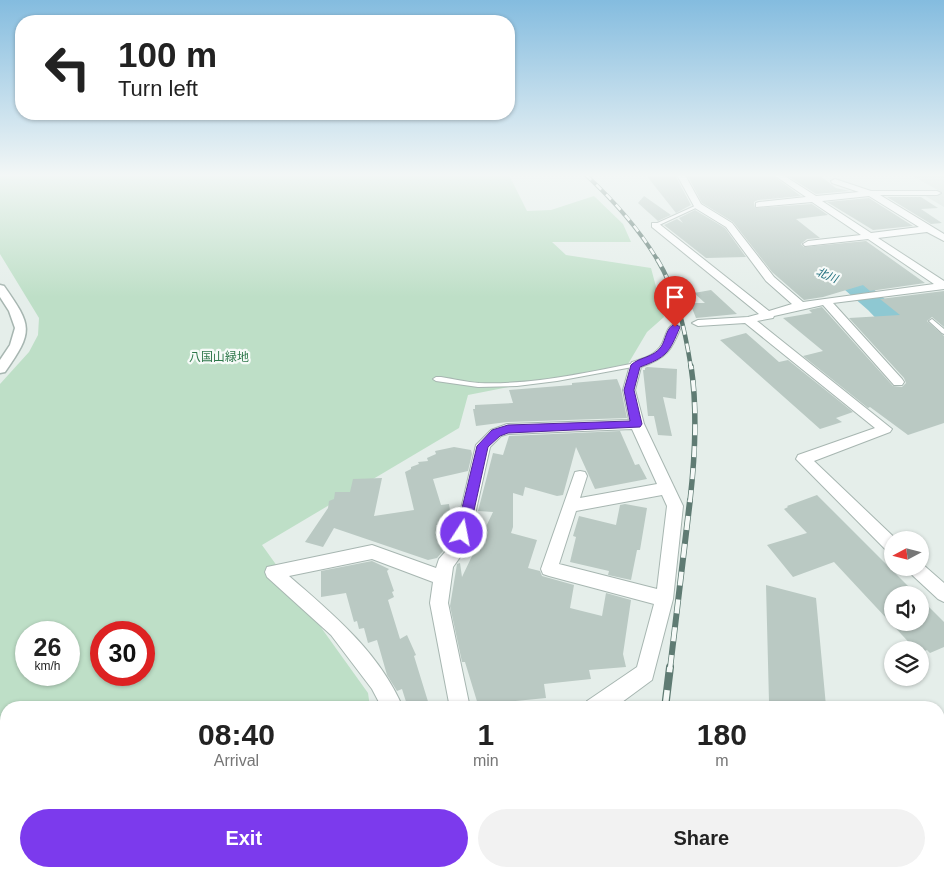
<!DOCTYPE html>
<meta charset="utf-8">
<style>
body{margin:0;font-family:Helvetica,"Noto Sans JP",sans-serif;background:#f2f2f2;color:#222;height:100vh;display:flex;flex-direction:column;font-size:19px;white-space:nowrap}
*{box-sizing:border-box;margin:0}
p{font-size:16px;color:#767676}
.icon{flex:none;width:28px;height:28px;fill:none;stroke:currentColor;stroke-width:2;stroke-linecap:round;stroke-linejoin:round}
.map{position:relative;flex:1;overflow:hidden}
.side{position:absolute;left:0px;top:701px;width:945px;height:176px;display:flex;flex-direction:column;background:#fff;border-radius:20px 20px 0 0;box-shadow:0 1px 4px #0004}
.side>*{flex:none}
.banner{position:absolute;left:15px;top:15px;width:500px;height:105px;border-radius:20px;box-shadow:0 1px 4px #0004;background:#fff;color:#222;overflow:hidden}
.needle{width:32px;rotate:263deg}
.controls{position:absolute;left:884px;top:531px;display:grid;gap:10px}
.controls a{display:grid;place-items:center;width:45px;height:45px;border-radius:50%;background:#fff;box-shadow:0 1px 4px #0004;font-size:25px}
.speed{position:absolute;left:15px;top:621px;display:flex;gap:10px;font-size:25px;font-weight:700;text-align:center}
.speed>*{display:grid;place-content:center;width:65px;height:65px;border-radius:50%;background:#fff;box-shadow:0 1px 4px #0004;line-height:1}
.speed small{font-size:12px;font-weight:400}
.speed .limit{border:8px solid #d22;background:#fff;color:#111}
.pin{position:absolute;display:grid;place-items:center;width:42px;height:42px;color:#fff;margin:-51px -21px;border-radius:50% 50% 50% 0;rotate:-45deg;box-shadow:0 0 5px #0007}
.pin .icon{rotate:45deg}
.me{position:absolute;width:55px;margin:-28px;rotate:11deg;stroke-linejoin:round;filter:drop-shadow(0 0 4px #0008)}
.turn{display:flex;align-items:center;gap:18px;height:105px;padding:0 20px;font-size:22px}
.turn .icon{width:65px;height:65px;stroke-width:2.5}
.turn b{display:block;font-size:35px;line-height:42px}
.eta{display:flex;justify-content:space-evenly;align-items:center;height:85px;text-align:center}
.eta b{font-size:30px;font-weight:700;line-height:35px}
.primary-button{display:flex;gap:10px;margin-top:auto;padding:10px 20px}
.primary-button a{flex:1;height:58px;border-radius:30px;background:#7c3aed;color:#fff;font-size:20px;font-weight:700;line-height:58px;text-align:center}
.primary-button a+a{background:#f2f2f2;color:#222}
.map>svg:first-child{display:block}
</style>
<div class="map">
<svg width="944" height="877" viewBox="0 0 944 877">
<rect width="100%" height="100%" fill="#e5eeea"/>
<path fill="#d3ded9" d="M911 175H944V207L922 194 943 193Z"/>
<path fill="#bedfc7" fill-rule="evenodd" d="M0 175H509L527 211 551 210 594 196 623 224 631 242H552L566 255 651 268 664 317 647 332 628 364 468 395 459 428 262 545 368 693 370 707 272 708 266 704 262 708H6V813L0 812V384L29 352 38 335 39 318 0 254ZM26 632H69V675H26ZM101 632H144V675H101Z"/>
<g fill="none" stroke-linecap="round" stroke-linejoin="round">
<path fill="#8ec8d2" fill-rule="evenodd" d="M815 263 863 280 886 300 944 356V382L934 379 868 310 845 290 807 275 803 270 807 265Z"/>
</g>
<path fill="#bac9c3" d="M646 175H675L691 205 676 213Z
M687 175H772L801 196 758 200 754 202 755 208 812 204 828 215 796 219 820 238 807 239 801 244 804 247 866 241 925 283 870 291 863 285 823 297 804 300 772 272 733 222 702 203Z
M786 175H819L836 188 850 191 816 194Z
M644 196 671 215 658 221 638 203Z
M887 197H921L938 208 921 209 942 223 931 224Z
M869 198 913 226 873 230 827 202Z
M695 210 725 228 746 257 706 258 664 225 677 219 683 223 679 218Z
M711 290 737 314 696 318 690 303H705L694 293Z
M944 291V327L932 317 927 321 944 336V423L908 435 870 407 868 408 803 356 823 351 783 318 812 313 809 310 822 307 893 386 902 387 906 383 904 378 849 318 900 315 880 299Z
M746 333 779 362 788 360 853 412 836 418 842 422 820 429 720 340Z
M647 367 677 369 676 399 663 397 672 436 658 435 654 416H648L643 370H645V368Z
M617 379 621 389 627 418 507 422 476 426 473 409H475V405L513 403 509 390 572 385V383Z
M620 431 635 465 639 464 647 479 595 489 576 447 563 495 557 496 525 487 523 496 513 493V527L511 533 537 540 528 568 540 571 542 576 574 585 570 608 602 616 606 593 631 600 623 654 626 667 589 670 591 679 544 684 546 698 505 702 507 708H479L465 662H462L450 606 457 564 460 563 462 577 493 512 478 511 493 453 503 455 509 436Z
M454 447 471 450 472 454 468 471 433 479 441 505 449 504 452 523 436 525 443 551 437 558 428 560 334 528 323 547 305 542 328 508 329 501 334 499 335 492H350L353 479 382 478 374 516 414 510 405 472 411 469V467L419 464 418 462 428 461 427 458 436 454 435 451Z
M817 495 917 595H892V622H920V598L944 622V647L930 653 927 650 920 653V650H916L834 562 793 577 767 545 807 533 784 509 788 507 787 506Z
M625 504 647 508 640 550H637L631 580 608 575 609 571 570 562 576 537 573 536 579 516 616 525 620 505Z
M372 561 389 569 387 571 394 591 392 592 394 597 388 600 400 639 407 635 416 655 414 656 430 708H408L402 689 397 691 387 675 377 640 368 643 364 628 359 629 357 621 354 622 346 593 321 597V571Z
M766 585 816 598 826 706 814 702 815 708H780L779 704 769 702Z"/>
<g fill="none" stroke-linecap="round" stroke-linejoin="round">
<defs>
<path id="service" d="M697 205 700 206 657 226 653 225Z
M932 319 944 329V334L942 333 930 322 929 321Z
M636 363 638 364 639 365 638 366 557 381 517 386 478 387 436 381 433 379 436 377H441C454 379 467 382 479 383 532 385 584 373 636 363Z"/>
<path id="minor" d="M677 175H685L701 204 732 223 774 277 803 302 934 284 868 239 805 246 803 244 808 241 861 235 812 202 756 207V203L759 202 806 197 774 175H783L816 196 859 192 832 183 831 181 835 179 871 191H937L941 193 937 195H880L944 234V241L927 232 878 238 944 281V289L833 303 902 379 904 382 902 385H894L823 305 774 316 773 318 757 321 892 429 890 432 814 461 897 540H892V552L886 550 796 459 798 455 875 428 745 323 698 326 692 323 698 320 748 317 759 314 652 227V223H658L769 311 792 304 766 281 726 227 695 208ZM869 196 919 227 871 233 822 201Z
M675 324 681 327C671 351 667 358 641 367L635 390 644 424 683 506 673 599 652 680 614 708H584L587 701 637 667 654 604 549 576 543 574 541 569 575 472 580 471 585 472 587 476 580 498 657 484 632 429 508 434 501 436 490 447 468 546 453 567 448 603 470 708H450L430 603 433 582 372 559 289 576C333 614 380 653 403 708H382L372 689 331 635 267 577 265 572 267 567 372 545 436 568 439 559 453 543 476 445 491 430 507 424 629 420 623 390 630 365 632 362C642 359 653 356 660 347 666 340 665 326 675 324ZM662 495 667 506 657 589 559 564 576 511Z
M920 562 944 583V602L938 599 910 573 908 568H920Z
M337 871H361L360 877H336Z
M455 871 457 877H433L432 872Z
M512 871H536L538 877H514Z"/>
<path id="tertiary" d="M0 285 4 286C32 326 34 331 5 372L0 373V360L10 345 15 328 9 311 0 297Z"/>
</defs>
<use href="#service" stroke="#a7b6b1" stroke-width="2"/>
<use href="#minor" stroke="#a7b6b1" stroke-width="2"/>
<use href="#tertiary" stroke="#a7b6b1" stroke-width="3"/>
<use href="#service" fill="#fff" fill-rule="evenodd"/>
<use href="#minor" fill="#fff" fill-rule="evenodd"/>
<use href="#tertiary" fill="#fff" fill-rule="evenodd"/>
<defs>
<path id="rail-far4" d="M586 175C614 201 638 227 658 261"/>
<path id="rail-far3" d="M657 259C677 292 685 330 691 368"/>
<path id="rail-far2" d="M690 501C695 457 698 411 691 366"/>
<path id="rail-far1" d="M670 669 690 500"/>
<path id="rail" d="M665 708 670 667
M645 877 646 871"/>
</defs>
<use href="#rail-far4" stroke="#5f7b73" stroke-width="4"/>
<use href="#rail-far3" stroke="#5f7b73" stroke-width="4.5"/>
<use href="#rail-far2" stroke="#5f7b73" stroke-width="5.5"/>
<use href="#rail-far1" stroke="#5f7b73" stroke-width="6"/>
<use href="#rail" stroke="#5f7b73" stroke-width="8"/>
<use href="#rail-far4" stroke="#f6faf8" stroke-width="2.5" stroke-dasharray="7" stroke-linecap="butt"/>
<use href="#rail-far3" stroke="#f6faf8" stroke-width="3" stroke-dasharray="9" stroke-linecap="butt"/>
<use href="#rail-far2" stroke="#f6faf8" stroke-width="4" stroke-dasharray="11" stroke-linecap="butt"/>
<use href="#rail-far1" stroke="#f6faf8" stroke-width="4.5" stroke-dasharray="14" stroke-linecap="butt"/>
<use href="#rail" stroke="#f6faf8" stroke-width="5.5" stroke-dasharray="18" stroke-linecap="butt"/>
</g>
<linearGradient id="sky" x2="0" y2="1"><stop stop-color="#84bcdf"/><stop offset="0.59" stop-color="#f3f7f6"/><stop offset="1" stop-color="#f3f7f6" stop-opacity="0"/></linearGradient>
<rect width="944" height="297" fill="url(#sky)"/>
<path fill="#7c3aed" stroke="#51269a" d="M675 324 680 327C669 353 667 357 640 367L634 390 642 424 640 427 508 433 500 436 488 447 469 533 467 537 462 539 458 537 456 533 477 446 492 430 508 425 630 421 624 390 631 365C639 357 653 358 661 347 666 340 666 327 675 324Z"/>
<g text-anchor="middle" dominant-baseline="central" stroke-width="4.5" stroke-linejoin="round" paint-order="stroke">
<g font-size="11" font-style="italic" fill="#1e6d7c" stroke="#f6faf8">
<text transform="translate(827 275) rotate(22)">北川</text>
</g>
<g font-size="12" fill="#2e774a" stroke="#f6faf8">
<text x="219" y="357">八国山緑地</text>
</g>
</g>
</svg>
<div class="controls">
<a><svg class="needle" viewBox="-14 -14 28 28"><path d="M0-13l5 13h-10z" fill="#e53935"/><path d="M0 13l5-13h-10z" fill="#767676"/></svg></a>
<a><svg class="icon" aria-label="sound" viewBox="0 0 24 24"><path d="M4 9h4l5-4v14l-5-4H4zM17 9q2 3 0 6"/></svg></a>
<a><svg class="icon" aria-label="layers" viewBox="0 0 24 24"><path d="M12 4l9 5-9 5-9-5zM3 14l9 5 9-5"/></svg></a>
</div>
<div class="speed"><div>26<small>km/h</small></div><div class="limit">30</div></div>
<div class="pin" style="left:675px;top:327px;background:#d93025"><svg class="icon" aria-label="arrive" viewBox="0 0 24 24"><path d="M6 21V4h12l-3 4 3 4H6"/></svg></div>
<svg class="me" style="left:462px;top:533px" viewBox="-20 -20 40 40"><circle r="17" fill="#7c3aed" stroke="#fff" stroke-width="3"/><path d="M0-11L8 9 0 5-8 9z" fill="#fff"/></svg>
<div class="banner">
<div class="turn"><svg class="icon" aria-label="left" viewBox="0 0 24 24"><path d="M17 20v-9H6M10 6l-5 5 5 5"/></svg><div><b>100 m</b>Turn left</div></div>
</div>
<section class="side">
<div class="eta">
<div><b>08:40</b><p>Arrival</p></div>
<div><b>1</b><p>min</p></div>
<div><b>180</b><p>m</p></div>
</div>
<div class="primary-button"><a>Exit</a><a>Share</a></div>
</section>
</div>
